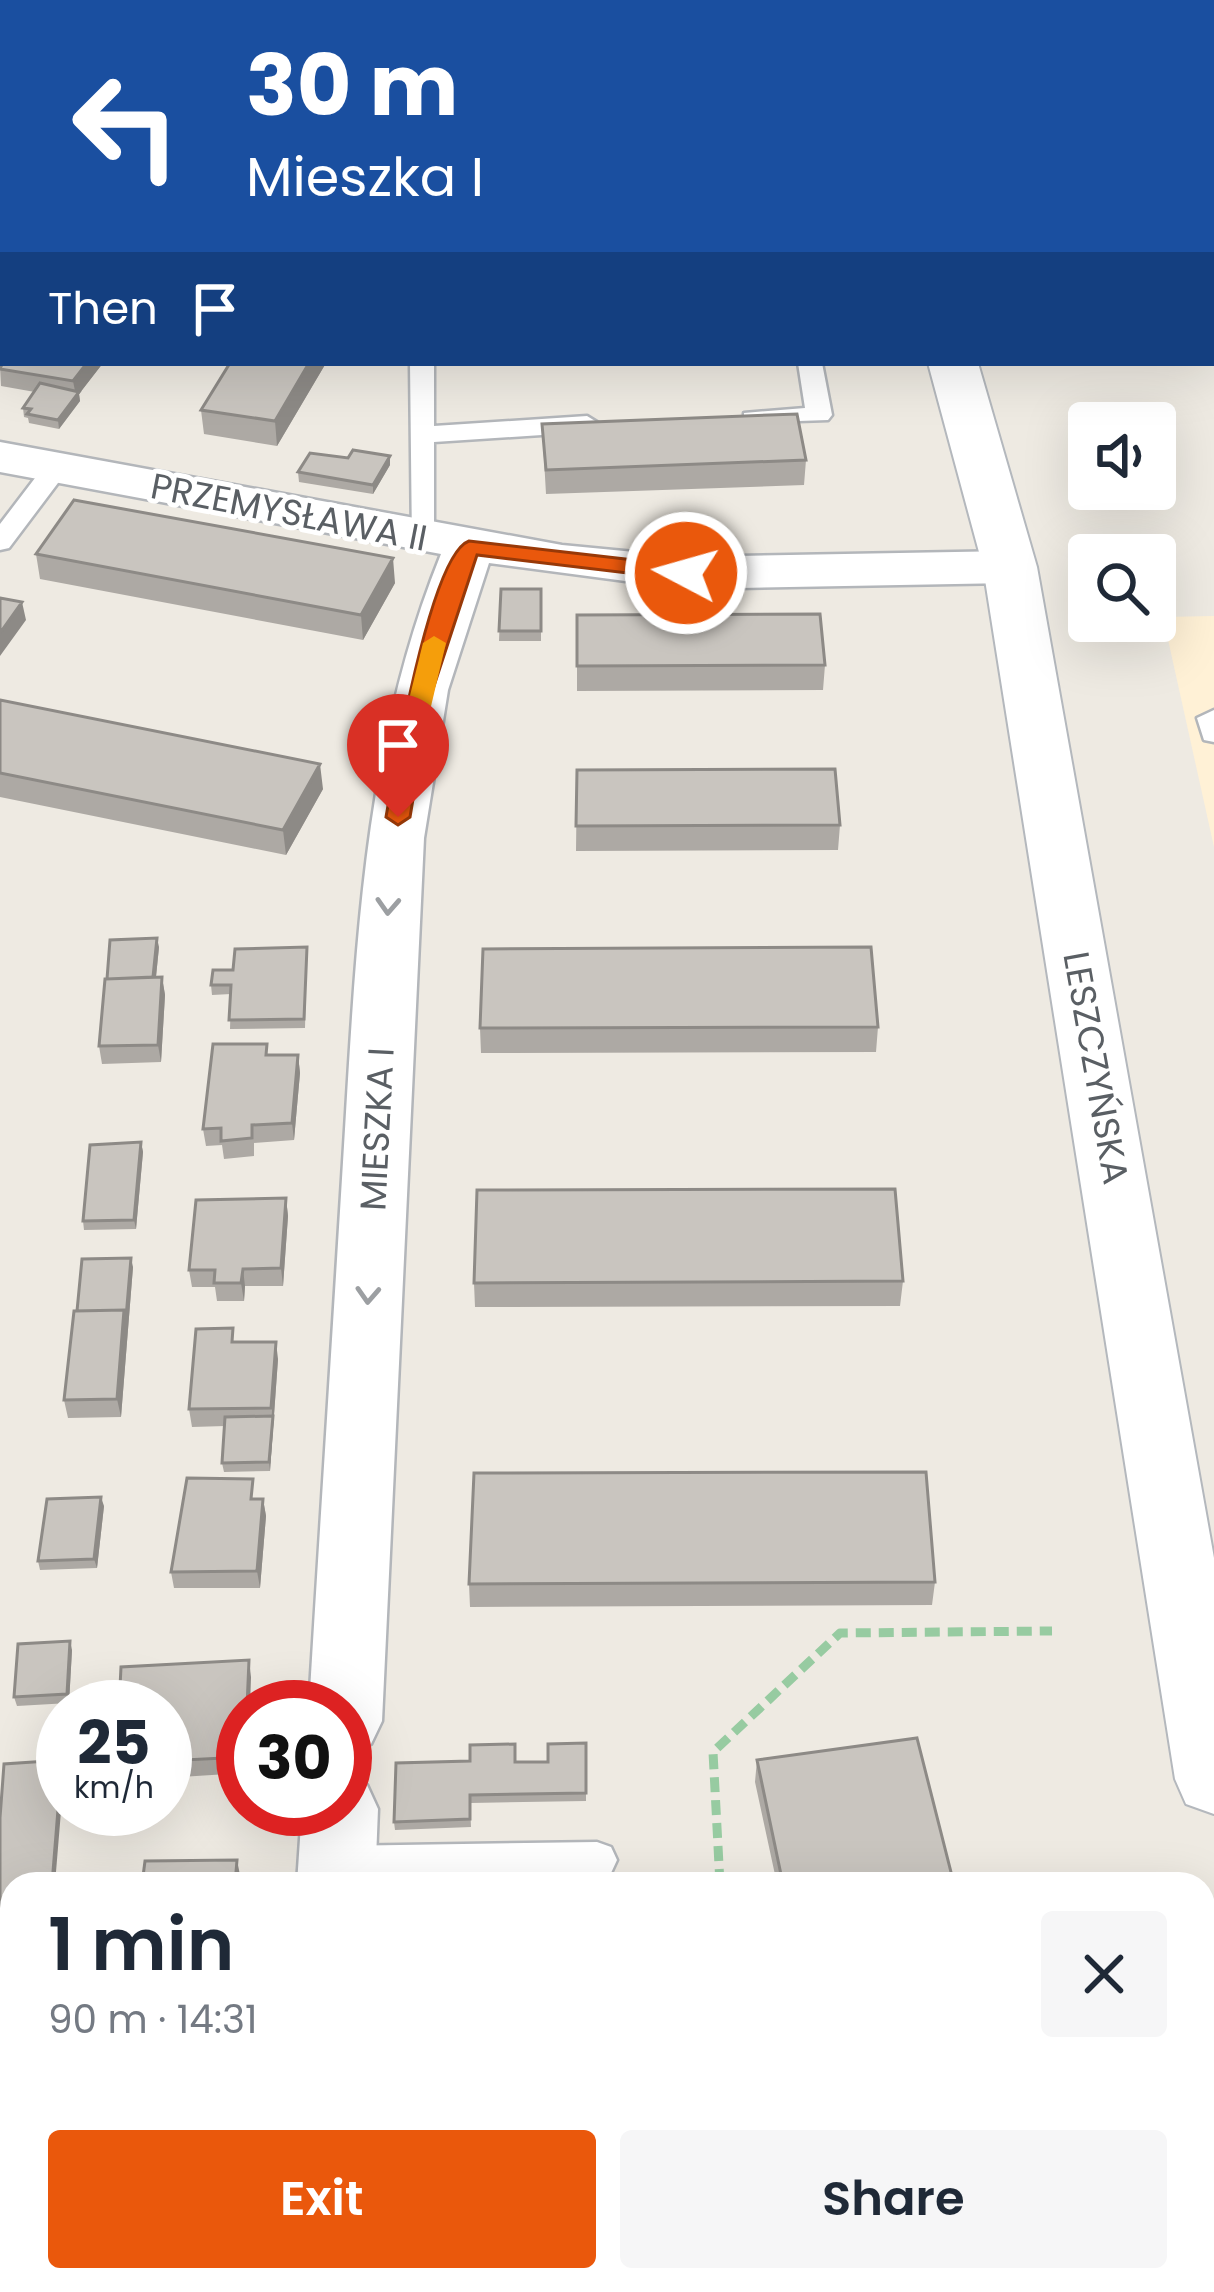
<!DOCTYPE html>
<meta charset="utf-8">
<style>
body{margin:0;font-family:Poppins,sans-serif;background:#f6f6f7;color:#1f2937;height:100vh;display:flex;flex-direction:column;font-size:45px;white-space:nowrap}
*{box-sizing:border-box;margin:0}
p{font-size:39px;color:#747a83}
.icon{flex:none;width:66px;height:66px;fill:none;stroke:currentColor;stroke-width:2;stroke-linecap:round;stroke-linejoin:round}
.map{position:relative;flex:1;overflow:hidden}
.sheet{position:absolute;left:0px;top:1872px;width:1215px;height:420px;display:flex;flex-direction:column;background:#fff;border-radius:36px 36px 0 0;box-shadow:0 12px 48px #0002}
.sheet>*{flex:none}
.banner{position:absolute;left:0px;top:0px;width:1215px;height:366px;box-shadow:0 12px 48px #0002;background:#1a4fa0;color:#fff;overflow:hidden}
.fabs{position:absolute;left:1068px;top:402px;display:grid;gap:24px}
.fabs a{display:grid;place-items:center;width:108px;height:108px;border-radius:12px;background:#fff;box-shadow:0 12px 48px #0002;font-size:60px}
.speed{position:absolute;left:36px;top:1680px;display:flex;gap:24px;font-size:60px;font-weight:700;text-align:center}
.speed>*{display:grid;place-content:center;width:156px;height:156px;border-radius:50%;background:#fff;box-shadow:0 12px 48px #0002;line-height:1}
.speed small{font-size:30px;font-weight:400}
.speed .limit{border:18px solid #d22;background:#fff;color:#111}
.pin{position:absolute;display:grid;place-items:center;width:102px;height:102px;color:#fff;margin:-123px -51px;border-radius:50% 50% 50% 0;rotate:-45deg;box-shadow:0 0 12px #0007}
.pin .icon{rotate:45deg}
.me{position:absolute;width:132px;margin:-66px;rotate:276deg;stroke-linejoin:round;filter:drop-shadow(0 0 9px #0008)}
.turn{display:flex;align-items:center;gap:42px;height:252px;padding:0 48px;font-size:54px}
.turn .icon{width:156px;height:156px;stroke-width:2.5}
.turn b{display:block;font-size:84px;line-height:102px}
.then{display:flex;align-items:center;height:114px;padding:0 48px;background:#0003;gap:24px;font-size:45px}
.round{display:grid;place-items:center;flex:none;width:126px;height:126px;border-radius:12px;background:#f6f6f7}
.headline{display:flex;align-items:center;justify-content:space-between;height:204px;padding:0 48px}
h1{font-size:72px;font-weight:600;line-height:90px}
.action{display:flex;gap:24px;margin-top:auto;padding:24px 48px}
.action a{flex:1;height:138px;border-radius:12px;background:#ea580c;color:#fff;font-size:48px;font-weight:600;line-height:138px;text-align:center}
.action a+a{background:#f6f6f7;color:#1f2937}
.map>svg:first-child{display:block}
</style>
<div class="map">
<svg width="1214" height="2292" viewBox="0 0 1214 2292">
<rect width="100%" height="100%" fill="#eeeae2"/>
<path fill="#fff1d6" d="M1214 616V847L1163 617Z"/>
<g fill="none" stroke-linecap="round" stroke-linejoin="round">
<defs>
<path id="lane" d="M1212 120 1214 121V135L1212 134Z
M410 363H434V426L587 416 600 424 587 432 434 442V538L421 546 412 544Z
M798 363H822L832 415 828 420 744 423V413L805 408Z
M57 459 70 467 9 548 0 550V524L48 461Z
M1214 710V742L1204 740 1197 718Z
M597 1842 611 1847 617 1860 611 1873 597 1878 337 1882 323 1877 317 1864 323 1851 337 1846Z"/>
<path id="street" d="M0 442 562 545 686 557 1010 551 1028 556 1036 567 1028 578 1010 583 686 589 489 563 448 690 424 838 382 1721 371 1744 345 1754V1707H309C320 1525 332 1343 343 1162 356 954 362 749 441 554L0 472Z
M345 1777 367 1785 378 1809 375 1884H297L302 1809H345Z
M273 2280H359L358 2292H272Z"/>
<path id="secondary" d="M801 0H843L844 3H802Z
M928 363H978L1037 567 1214 1558V1814L1186 1804 1175 1779 983 567Z"/>
</defs>
<use href="#lane" stroke="#b3b6ba" stroke-width="5"/>
<use href="#street" stroke="#b3b6ba" stroke-width="5"/>
<use href="#secondary" stroke="#b4b8bd" stroke-width="4"/>
<path stroke="#97cba1" stroke-width="9" stroke-dasharray="15 8" stroke-linecap="butt" d="M720 1884 713 1752 840 1633 1052 1631
M740 2280 741 2292"/>
<use href="#lane" fill="#fff" fill-rule="evenodd"/>
<use href="#street" fill="#fff" fill-rule="evenodd"/>
<use href="#secondary" fill="#fff" fill-rule="evenodd"/>
</g>
<path fill="#ada9a4" d="M3 83V137H0V87Z
M1214 83V110H1212V85Z
M3 186V248H0V189Z
M3 363H103L79 394 80 401 59 429 29 423 28 418 24 417 23 408 35 392 1 386 0 366Z
M326 363 277 446 204 434 201 410Z
M542 424 806 460 804 485 546 494Z
M390 456V465L373 494 299 482 298 472 348 458Z
M36 554 395 583 363 640 40 579Z
M501 589H541V641H499Z
M577 615 825 665 823 690 577 691Z
M0 700 323 789 286 855 0 797Z
M577 770 840 825 838 850 576 851Z
M159 947 156 977H162L165 995 161 1062 102 1064 99 1046Z
M307 947 305 1028 230 1029 231 994 212 995 211 985 233 970Z
M878 1027 876 1052 481 1053 480 1028Z
M269 1055H298L300 1073 294 1140 254 1143V1156L224 1159 222 1145 206 1146 203 1129Z
M141 1142 143 1152 136 1229 84 1230 83 1221Z
M286 1198 288 1216 283 1286H245L244 1301H217L215 1287H192L189 1270Z
M133 1267 121 1417 68 1418 64 1400 77 1311Z
M903 1281 900 1306 475 1307 474 1283Z
M278 1359 270 1471 224 1472 222 1463 225 1426 192 1427 189 1409Z
M263 1499 266 1516 260 1588H174L171 1572Z
M104 1506 97 1568 40 1570 38 1561Z
M935 1582 932 1605 470 1607 469 1584Z
M72 1650 69 1703 17 1706 14 1697Z
M251 1677 243 1707V1773L165 1778V1707Z
M586 1743V1801L470 1803 471 1827 395 1830 394 1822 516 1762H548Z
M62 1760 63 1787 12 1884V1970H0V1818Z
M757 1760 954 1884H777L755 1782Z
M12 2031V2165L0 2166V2032Z
M786 2280H979L982 2292H789Z"/>
<path fill="#8d8a86" d="M87 363H103L79 394 80 401 59 429 58 420 76 396 73 381Z
M309 363H326L277 446 275 421Z
M390 456V465L373 494V485Z
M393 558 395 583 363 640 361 615Z
M22 602 26 620 0 656V633Z
M320 764 323 789 286 855 283 830Z
M157 938 159 947 154 996 153 986Z
M162 977 165 995 161 1062 158 1045Z
M298 1055 300 1073 294 1140 292 1123Z
M141 1142 143 1152 136 1229 134 1220Z
M286 1198 288 1216 283 1286 281 1268Z
M131 1258 133 1267 121 1417 117 1399 124 1310Z
M243 1269 245 1286 244 1301 241 1283Z
M276 1342 278 1359 270 1471 269 1462Z
M101 1497 104 1506 97 1568 94 1559Z
M263 1499 266 1516 260 1588 257 1571Z
M70 1641 72 1650 69 1703 67 1694Z
M249 1660 251 1677 250 1707H247Z
M62 1760 63 1787 55 1884H52Z
M237 1860 240 1875 239 1884H235Z"/>
<path fill="#c9c5bf" stroke="#8d8a86" stroke-width="3" d="M79 0H143L140 3H76Z
M3 83V114H0V87Z
M3 186V232L0 231V189Z
M3 362V363H87L73 381 0 369Z
M230 363H309L275 421 201 410Z
M40 383 79 392 58 420 27 414 31 409 23 408Z
M797 414 806 460 546 470 542 424Z
M353 450 390 456 373 485 298 472 310 453 348 458Z
M74 500 393 558 361 615 36 554Z
M501 589H541V631H499Z
M0 598 22 602 0 633Z
M820 614 825 665 577 666V615Z
M0 700 320 764 283 830 0 773Z
M835 769 840 825 576 826 577 770Z
M157 938 153 977 107 979 110 940Z
M307 947 304 1019 229 1020 231 985H211L213 970H233L235 949Z
M871 947 878 1027 480 1028 483 949Z
M162 977 158 1045 99 1046 105 979Z
M213 1044H267L266 1055H298L292 1123 252 1125V1138L221 1141V1128L203 1129Z
M141 1142 134 1220 83 1221 90 1145Z
M895 1189 903 1281 474 1283 477 1190Z
M286 1198 281 1268 243 1269 241 1283H214L215 1270H189L196 1200Z
M131 1258 126 1318 124 1310 77 1311 82 1259Z
M124 1310 117 1399 64 1400 74 1311Z
M233 1328 232 1342H276L271 1408 189 1409 196 1329Z
M273 1416 269 1462 222 1463 225 1417Z
M926 1472 935 1582 469 1584 474 1473Z
M187 1478 253 1479 251 1499H263L257 1571 171 1572Z
M101 1497 94 1559 38 1561 47 1499Z
M70 1641 67 1694 14 1697 18 1644Z
M249 1660 247 1707H243V1757L165 1761V1707H119L121 1667Z
M917 1738 954 1884H783L757 1760Z
M586 1743V1793L470 1795V1819L394 1822 396 1763 470 1761V1745L515 1744V1762H548V1744Z
M62 1760 52 1884H12V1962H0V1818L4 1764Z
M237 1860 235 1884H142L145 1861Z
M12 2031V2158H0V2032Z
M793 2280H979L982 2292H796Z"/>
<defs><path id="oneway-chevron" d="M-2-3.5L2.5 0L-2 3.5" fill="none" stroke-width="1.6" stroke-linecap="round" stroke-linejoin="round" transform="scale(3)"/></defs>
<g stroke="#9c9fa2">
<use href="#oneway-chevron" transform="translate(388 906) rotate(93)"/>
<use href="#oneway-chevron" transform="translate(368 1295) rotate(93)"/>
</g>
<path fill="#ea580c" stroke="#983908" stroke-width="3" d="M469 541 686 566 697 573 686 580 477 555 430 698 410 817 398 825 386 817C394 772 430 555 469 541Z"/>
<path fill="#f59e0b" d="M434 636 446 643 423 740 411 748 399 740 423 643Z"/>
<g text-anchor="middle" dominant-baseline="central" stroke-width="10" stroke-linejoin="round" paint-order="stroke">
<g font-size="36" fill="#5a5f64" stroke="#fff">
<text transform="translate(289 512) rotate(11)">PRZEMYSŁAWA II</text>
<text transform="translate(1096 1068) rotate(80)">LESZCZYŃSKA</text>
<text transform="translate(377 1129) rotate(-87)">MIESZKA I</text>
</g>
</g>
</svg>
<div class="fabs">
<a><svg class="icon" aria-label="sound" viewBox="0 0 24 24"><path d="M4 9h4l5-4v14l-5-4H4zM17 9q2 3 0 6"/></svg></a>
<a><svg class="icon" aria-label="search" viewBox="0 0 24 24"><circle cx="10" cy="10" r="6"/><path d="M15 15l6 6"/></svg></a>
</div>
<div class="speed"><div>25<small>km/h</small></div><div class="limit">30</div></div>
<div class="pin" style="left:398px;top:817px;background:#d93025"><svg class="icon" aria-label="arrive" viewBox="0 0 24 24"><path d="M6 21V4h12l-3 4 3 4H6"/></svg></div>
<svg class="me" style="left:686px;top:573px" viewBox="-20 -20 40 40"><circle r="17" fill="#ea580c" stroke="#fff" stroke-width="3"/><path d="M0-11L8 9 0 5-8 9z" fill="#fff"/></svg>
<div class="banner">
<div class="turn"><svg class="icon" aria-label="left" viewBox="0 0 24 24"><path d="M17 20v-9H6M10 6l-5 5 5 5"/></svg><div><b>30 m</b>Mieszka I</div></div>
<div class="then">Then<svg class="icon" aria-label="arrive" viewBox="0 0 24 24"><path d="M6 21V4h12l-3 4 3 4H6"/></svg></div>
</div>
<section class="sheet">
<div class="headline"><div><h1>1 min</h1><p>90 m · 14:31</p></div><a class="round"><svg class="icon" aria-label="close" viewBox="0 0 24 24"><path d="M6 6l12 12M18 6L6 18"/></svg></a></div>
<div class="action"><a>Exit</a><a>Share</a></div>
</section>
</div>
